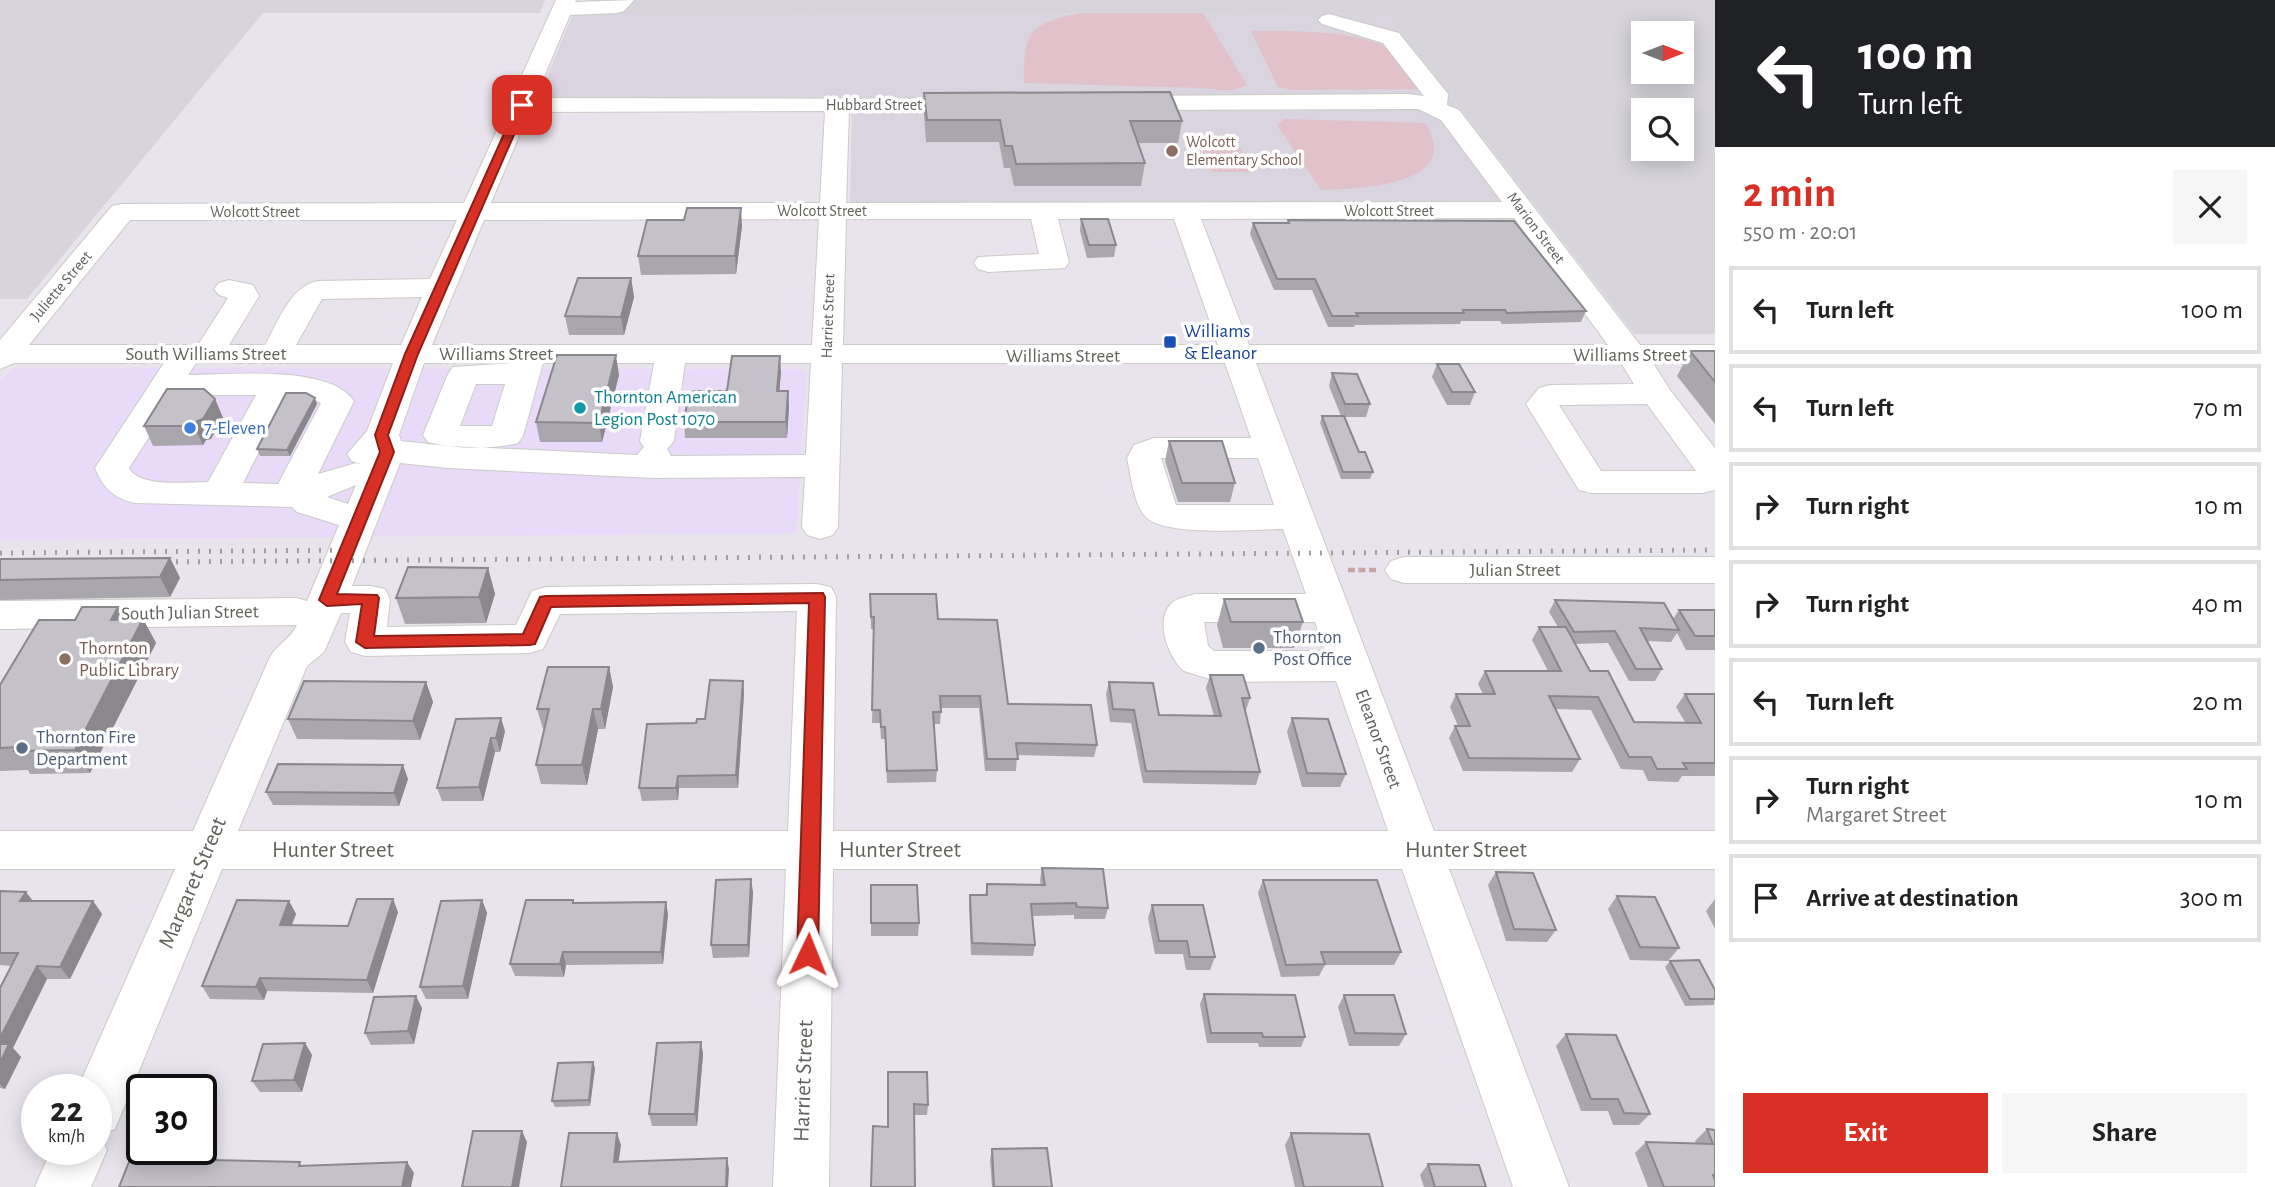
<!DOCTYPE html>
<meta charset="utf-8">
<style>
body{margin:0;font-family:"Alegreya Sans",sans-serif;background:#f6f6f6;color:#222;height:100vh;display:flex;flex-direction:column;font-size:26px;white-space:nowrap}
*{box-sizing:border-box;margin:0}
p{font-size:23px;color:#767676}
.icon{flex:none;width:38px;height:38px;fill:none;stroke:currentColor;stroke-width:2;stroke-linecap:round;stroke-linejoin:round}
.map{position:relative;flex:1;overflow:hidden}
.side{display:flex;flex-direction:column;background:#fff;width:560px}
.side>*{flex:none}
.top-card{background:#202124;color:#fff;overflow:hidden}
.needle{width:46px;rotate:90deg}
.controls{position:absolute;left:1631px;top:21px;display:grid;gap:14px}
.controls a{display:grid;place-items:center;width:63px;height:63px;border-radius:0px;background:#fff;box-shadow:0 4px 18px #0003;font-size:35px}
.speed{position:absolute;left:21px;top:1074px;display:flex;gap:14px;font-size:35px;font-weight:700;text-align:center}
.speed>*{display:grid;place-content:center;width:91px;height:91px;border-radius:50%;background:#fff;box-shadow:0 4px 18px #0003;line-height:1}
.speed small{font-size:18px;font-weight:400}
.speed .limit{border:4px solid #111;border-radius:10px;background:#fff;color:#111}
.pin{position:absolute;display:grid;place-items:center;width:60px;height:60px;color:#fff;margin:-30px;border-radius:14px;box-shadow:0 4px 10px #0006}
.me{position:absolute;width:77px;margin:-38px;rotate:2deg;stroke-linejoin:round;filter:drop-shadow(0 0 5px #0008)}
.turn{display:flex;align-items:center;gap:24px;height:147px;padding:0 28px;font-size:32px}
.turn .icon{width:91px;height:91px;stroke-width:2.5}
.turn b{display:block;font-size:49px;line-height:60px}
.round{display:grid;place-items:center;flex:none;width:74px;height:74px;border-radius:0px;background:#f6f6f6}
.headline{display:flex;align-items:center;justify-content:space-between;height:119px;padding:0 28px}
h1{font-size:42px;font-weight:700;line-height:52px;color:#d93025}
.cta{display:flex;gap:14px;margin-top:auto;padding:14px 28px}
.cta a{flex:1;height:80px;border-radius:0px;background:#d93025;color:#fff;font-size:28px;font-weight:700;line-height:80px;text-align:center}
.cta a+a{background:#f6f6f6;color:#222}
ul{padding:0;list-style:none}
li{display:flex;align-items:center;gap:21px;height:88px;margin:0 14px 10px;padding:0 14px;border:4px solid #e0e0e0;border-radius:0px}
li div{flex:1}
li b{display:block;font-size:26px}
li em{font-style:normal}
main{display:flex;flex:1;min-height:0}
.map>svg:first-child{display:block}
</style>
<main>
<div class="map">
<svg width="1715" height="1187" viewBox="0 0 1715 1187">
<rect width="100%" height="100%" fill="#e8e3ec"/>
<path fill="#eadafa" d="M15 368 800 369 807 373 796 533 0 540V380Z"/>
<path fill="#d7d5db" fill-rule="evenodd" d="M0 0H545L540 13H263L27 299H0Z
M589 0H1715V334H1634L1386 13 584 14ZM1643 33H1682V72H1643ZM1643 110H1682V149H1643Z"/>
<path fill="#d9d4df" d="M1386 13 1531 202 850 203 852 101 547 100 539 96 573 14Z"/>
<path fill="#e1c2ca" d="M1080 13H1203L1247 85C1231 93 1220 90 1203 88L1024 83C1024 32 1027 25 1080 13Z
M1251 31C1290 31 1361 29 1395 52 1407 60 1417 78 1426 89L1292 90 1278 87Z
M1284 119 1425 123C1466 186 1358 189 1321 190L1277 125Z
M1197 137H1235L1251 172H1212Z"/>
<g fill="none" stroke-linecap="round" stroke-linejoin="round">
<defs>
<path id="minor" d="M556 0H576L575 2 634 0 624 11 617 13 570 15 535 98 983 99 987 104 983 109 975 111H849L846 203 1502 202 1441 120 1418 109 1122 110 1114 108 1110 103 1114 98 1122 96 1408 94 1424 96 1383 43 1322 24 1318 20 1322 16 1329 14 1399 33 1448 94 1447 105 1459 110 1640 345H1715V363H1653L1670 390 1715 448V490L1702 493H1591L1579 490 1526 404 1539 388 1550 385 1634 384 1621 363H1256L1434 831H1715V869H1449L1569 1187H1513L1402 869H833L829 1187H773L786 869H222L115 1129 100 1135 107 1150 91 1187H35L51 1150H96V1090H77L175 869H0V831H193L270 657C277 644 291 639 297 625L0 629V601L296 598 307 601 339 525 297 512 292 507 135 503C114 498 103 488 95 468L164 363H14L0 369V340L112 206 122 204 464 203ZM825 111 820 203H491L529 112ZM1514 218 1608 345H1249L1201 219ZM819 219 812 345H432L484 220ZM846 219H1031L1039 254 978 257 974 263 978 269 988 272 1065 268 1069 262 1058 219H1174L1218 345H843ZM130 220H457L430 279 317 281C289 288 279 321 265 345H229L259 296 253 285 229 280 219 283 214 289 219 295 228 298 198 345H29ZM422 297 401 345H296L322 299ZM196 363H393L367 431 347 454 352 461 364 465 356 463 318 474 354 401C329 364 230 375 188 375ZM424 363H512L453 367 448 374 423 435 428 442C454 449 491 450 518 443L523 436 543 363H654L640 441 644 447 637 455 448 446 401 441 399 435ZM685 363H811L806 455 671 456 667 449 674 441ZM842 363H1225L1251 438H1154L1134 445 1127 458C1131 475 1133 501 1144 515 1161 538 1254 529 1283 529L1306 594H1195C1187 597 1175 598 1170 605 1155 623 1169 658 1184 671L1219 682 1336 681 1388 831H833L836 597 831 587 817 584 546 587 532 591 516 625 387 627 390 599 385 589 371 586H352L400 463 448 468 653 478 805 477 802 527 807 535 820 539 833 535 838 527ZM476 384H505L492 426H460ZM176 395H256L208 482C188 482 139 488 129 468ZM288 395 307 396 321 403 278 484 243 483ZM1647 404 1696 471H1601L1559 405ZM1161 458H1258L1274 505H1176ZM356 485 348 504 327 497ZM797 611 788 831H238L307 666 324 652 341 613H350L345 642 351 652 365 656 529 653 543 649 560 614ZM1204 622H1315L1325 651H1214L1208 646Z
M1404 557H1715V583H1404L1391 579 1385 570 1391 561Z"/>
</defs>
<use href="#minor" stroke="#caccc6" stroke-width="2"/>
<path stroke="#caa3a2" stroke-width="4.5" stroke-dasharray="7 3.5" stroke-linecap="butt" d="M1348 570H1378"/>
<use href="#minor" fill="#fff" fill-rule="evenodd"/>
<path stroke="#a0a19e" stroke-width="5" stroke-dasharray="2 9" stroke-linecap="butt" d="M0 553 357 550
M154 562 1715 550"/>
</g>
<path fill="#a9a6ad" d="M924 93 1182 121 1178 143H1138L1145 163 1141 186H1014L1010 168H1004L999 142H926L924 115Z
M1081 219 1116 245 1114 257 1087 258 1080 231Z
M684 220 742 226 736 274 641 275 638 256Z
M1288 220 1586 311 1581 322 1502 324 1500 321H1461L1460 324 1355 325 1354 327H1328L1312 290H1274L1250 234 1253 223H1288Z
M631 278 634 297 624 335H569L565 316Z
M1690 351H1715V424L1677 376Z
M1437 364 1475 392 1470 405H1447L1432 377Z
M781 372 779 391H788L789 407 787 438H685L684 422 727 391Z
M1332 373 1370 404 1366 417H1345L1359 452 1373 472 1370 479H1341L1320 423 1322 416H1341L1329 386Z
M619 375 602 442H540L536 422Z
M215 399 223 418 211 439 206 440 203 445 153 446 144 426Z
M317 404 290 456H260L257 449Z
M1169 441 1235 483 1230 502H1178L1165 461Z
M170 558 180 578 170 597 0 600V559Z
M488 568 495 594 486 623 405 624 396 598Z
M870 594 938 619 1008 704 1097 745 1094 757 1017 755 1016 771H985L979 708H941L940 724H934L937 770 936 782 887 783 885 739H881L880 723H872L874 629H871Z
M1224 599 1303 622 1294 648H1223L1217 625Z
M1555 600 1673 619 1679 610H1715V650H1686L1677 633 1671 642 1647 641 1662 669 1655 681H1629L1608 643 1575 644 1590 671 1634 722H1685L1676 707 1685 694H1715V776H1682L1678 782 1648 781 1643 770 1621 769 1591 710 1556 709 1580 759 1572 772 1463 771 1449 738 1455 726H1458L1450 707 1456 694H1483L1478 684 1485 671H1548L1532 640 1539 627H1558L1549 612Z
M143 619 156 643 90 773 30 774 28 770 0 771V685L125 620Z
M609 667 613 687 605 729H598L587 785 541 784 536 765 544 729H543L537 709Z
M1210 675 1250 698 1246 710H1245L1260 772 1256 785 1143 783 1131 723 1110 722 1106 694 1109 682 1159 715 1214 716 1206 688Z
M743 681 744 693 738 788H679L678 800 642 801 639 788 696 723 705 719Z
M426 682 433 702 420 740 297 739 288 719Z
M1292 718 1346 774 1340 787H1302L1287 732Z
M456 719 505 731 500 752H495L483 801H442L437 788Z
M408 779 399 806 273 805 266 792Z
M1042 868 1108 908 1105 919H1074V915L1033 916 1035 945 1033 956 971 955 969 906 970 895H985L987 884 1041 885 1040 880Z
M1496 872 1556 930 1547 942 1506 941 1488 885Z
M1263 880 1401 952 1394 965H1325L1319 976 1281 977 1258 893Z
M871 885 919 923 918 936H871Z
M0 891 33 901H93L102 914 70 979H47L13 1048 21 1057 5 1089 0 1088V988L12 966 0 965Z
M753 892 749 957 713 958 711 945Z
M1617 896 1679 948 1668 961 1630 960 1608 909Z
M1715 899V929L1706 911Z
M482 900 487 913 468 999H426L420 987Z
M573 900 574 903 668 914 663 964 566 965 564 977 515 976 510 964Z
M289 901 296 914 291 925 348 926 398 912 373 993 267 991 264 1000 210 999 202 986Z
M1152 905 1215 957 1210 970H1186L1183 954H1155L1148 918Z
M1670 961 1715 990 1714 1005 1685 1006 1665 967Z
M1204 994 1305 1037 1301 1047H1259L1258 1043H1207L1200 1004Z
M1344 995 1406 1034 1399 1046H1349L1338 1007Z
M422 1008 414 1044 371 1045 365 1033Z
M1566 1034 1650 1114 1639 1125H1613L1608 1111H1581L1556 1046Z
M701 1042 703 1054 697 1126H652L649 1114Z
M305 1043 312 1055 302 1092H260L252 1081Z
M595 1068 590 1106 555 1107 552 1101Z
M888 1072 928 1105 927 1115H915L888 1127Z
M1707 1129 1715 1130V1187H1648L1635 1153 1646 1142 1696 1143 1695 1141Z
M1291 1133 1383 1187H1295L1285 1145Z
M992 1149 1052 1187H992L990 1160Z
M1428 1164 1486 1187H1424L1420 1175Z"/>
<path fill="#8a878d" d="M741 208 742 226 736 274 735 256Z
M631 278 634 297 624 335 621 317Z
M616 355 619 375 602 442 599 423Z
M780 356 781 372 778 407 777 391Z
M788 391 789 407 787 438 786 422Z
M315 398 317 404 290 456 287 450Z
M215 399 223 418 211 439 206 440 203 445 194 426Z
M170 558 180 578 170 597 160 577Z
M488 568 495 594 486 623 479 597Z
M118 607 130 630 111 620Z
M143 619 156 643 90 773 75 750Z
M609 667 613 687 605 729 601 709Z
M743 681 744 693 738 788 736 775Z
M426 682 433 702 420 740 413 721Z
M593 709 598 729 587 785 582 765Z
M501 718 505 731 500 752 496 738Z
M491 738 495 752 483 801 479 787Z
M403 765 408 779 399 806 394 793Z
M678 776 679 788 678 800 676 788Z
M751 879 753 892 749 957 748 945Z
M26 892 36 905 20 901Z
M393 899 398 912 373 993 367 980Z
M482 900 487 913 468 999 463 986Z
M93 901 102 914 70 979 60 967Z
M289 901 296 914 287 938 280 925Z
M666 902 668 914 663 964 661 952Z
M563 952 566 965 564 977 560 964Z
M37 966 47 979 13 1048 21 1057 5 1089 0 1084V1038Z
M260 978 267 991 264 1000 256 987Z
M416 996 422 1008 414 1044 408 1031Z
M701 1042 703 1054 697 1126 695 1114Z
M305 1043 312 1055 302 1092 294 1080Z
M593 1062 595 1068 590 1106 589 1100Z
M522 1131 527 1142 519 1187H512Z
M617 1133 621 1145 617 1173 614 1162Z
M213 1154 222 1165 211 1160Z
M727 1158 729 1169 728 1187H726Z
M407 1162 414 1173 411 1187H402Z"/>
<path fill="#c5c1c9" stroke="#8a878d" stroke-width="2" d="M1170 92 1182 121H1130L1145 163 1016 164 1012 146H1005L1000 120H927L924 93Z
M687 208H741L735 256H638L647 220H684Z
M1081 219H1108L1116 245H1089Z
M1288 220 1514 221 1586 311 1507 313 1505 310H1463L1464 313H1356L1358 316H1332L1315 279H1277L1253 223H1289Z
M578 278H631L621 317 565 316Z
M1690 351H1715V382Z
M557 355H616L599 423 536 422Z
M732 356H780L777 391H788L786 422H684L688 397 694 391H727Z
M1437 364H1459L1475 392H1452Z
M1332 373 1357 374 1370 404H1345Z
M167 389H204L215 399 203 419 197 421 194 426H144Z
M286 393H306L315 398 287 450 257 449Z
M1322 416H1344L1359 452H1365L1373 472H1343Z
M1169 441H1222L1235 483H1182Z
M170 558 160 577 0 580V559Z
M408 567 488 568 479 597 396 598Z
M870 594H936L938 619 997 620 1008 704 1091 705 1097 745 1016 743 1018 759H987L980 696H940L941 712H933L937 770 887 771 885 727H881L880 710H872L874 617H871Z
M1224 599H1295L1303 622H1231Z
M1555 600 1664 603 1679 630 1640 628 1662 669H1636L1615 631 1574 632Z
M82 607H118L111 620 143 619 75 750 14 751 16 747 0 748V685L39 620H75Z
M1679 610H1715V636H1695Z
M1539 627H1566L1590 671H1608L1634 722 1701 723 1685 694H1715V763H1683L1687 769H1657L1651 757H1629L1598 697 1549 696 1580 759 1469 758 1455 726H1470L1456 694H1495L1485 671H1561Z
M548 667H609L601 709H593L582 765H536L549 709H537Z
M1210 675H1243L1250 698H1242L1260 772 1146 771 1134 710 1113 709 1109 682 1153 683 1159 715 1221 716Z
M710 680 743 681 736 775 678 776 676 788H639L647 724 696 723 697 719H705Z
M304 681 426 682 413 721 288 719Z
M501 718 496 738H491L479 787 437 788 456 719Z
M1292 718 1328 719 1346 774 1307 773Z
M278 764 403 765 394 793 266 792Z
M1042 868 1103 869 1108 908 1077 907 1076 903 1031 904 1035 945 972 943 970 895H987V884L1045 885Z
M1496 872 1533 873 1556 930 1514 929Z
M751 879 748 945H711L716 880Z
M1263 880H1377L1401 952H1321L1325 964 1286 965Z
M871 885H917L919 923H871Z
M0 891 26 892 20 901H93L60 967 37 966 0 1038V988L18 953H0Z
M1617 896 1655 897 1679 948 1640 947Z
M357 899H393L367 980 260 978 256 987 202 986 237 900 289 901 280 925 348 926Z
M482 900 463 986 420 987 441 901Z
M526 900H573V903L666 902 661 952H563L560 964H510Z
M1152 905H1203L1215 957H1190L1187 941H1159Z
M1699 960 1715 990V999H1690L1670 961Z
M1204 994 1295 995 1305 1037H1263L1262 1033H1211Z
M1344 995H1394L1406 1034 1355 1033Z
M416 996 408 1031 365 1033 374 997Z
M1566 1034 1616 1035 1650 1114 1624 1113 1618 1099H1591Z
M701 1042 695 1114H649L657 1043Z
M305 1043 294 1080 252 1081 263 1044Z
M0 1044H9L0 1063Z
M593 1062 589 1100 552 1101 558 1063Z
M888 1072H927L928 1105 914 1104 915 1187H871L873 1126 888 1127Z
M1707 1129 1715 1130V1175H1713L1715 1180V1187H1664L1646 1142 1713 1144Z
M473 1131H522L512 1187H462Z
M569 1133H617L614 1162 727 1158 726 1187H561Z
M1291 1133 1369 1134 1383 1187H1304Z
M1047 1148 1052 1187H994L992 1149Z
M173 1154H213L211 1160 300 1162 299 1166 407 1162 402 1187H119L129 1162H170Z
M1428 1164 1479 1165 1486 1187H1435Z"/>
<path fill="#d93025" stroke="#8d1f18" stroke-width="2" d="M522 102 527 105 418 354 388 435 394 452 337 594 377 595 379 598 374 636 523 634 540 597 546 596 823 593 825 597 818 954 815 960 808 963 800 960 797 954 809 603 551 607 535 644 529 645 365 648 356 642 362 604 327 606 319 600 380 452 375 435 405 354 517 105Z"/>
<g fill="#8d6e63" stroke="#fff" stroke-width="2.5">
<circle cx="1172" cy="151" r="7"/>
<circle cx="65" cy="659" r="7"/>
</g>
<rect fill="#1a4fb4" stroke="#fff" stroke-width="2.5" x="1163" y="335" width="14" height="14" rx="3.5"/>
<circle fill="#0f9aa8" stroke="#fff" stroke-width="2.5" cx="580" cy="408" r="7"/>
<circle fill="#3f7fe0" stroke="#fff" stroke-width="2.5" cx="190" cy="428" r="7"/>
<g fill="#5c6f8a" stroke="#fff" stroke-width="2.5">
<circle cx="1259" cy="648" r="7"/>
<circle cx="22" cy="748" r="7"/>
</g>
<g text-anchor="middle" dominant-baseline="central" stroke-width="7" stroke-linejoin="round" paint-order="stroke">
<g font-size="16" fill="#60625b" stroke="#fff">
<text x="874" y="105">Hubbard Street</text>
<text x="822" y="211">Wolcott Street</text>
<text x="1389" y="211">Wolcott Street</text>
<text x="255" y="212">Wolcott Street</text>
<text transform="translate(1536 228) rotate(53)">Marion Street</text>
<text transform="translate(61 286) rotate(-50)">Juliette Street</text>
<text transform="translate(828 316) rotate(-88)">Harriet Street</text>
</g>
<g font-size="16" fill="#785e54" stroke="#fff" text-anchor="start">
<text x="1186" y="142">Wolcott<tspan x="1186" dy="18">Elementary School</tspan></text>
</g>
<g font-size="19" fill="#164399" stroke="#fff" text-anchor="start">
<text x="1184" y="331">Williams<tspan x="1184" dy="22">&amp; Eleanor</tspan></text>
</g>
<g font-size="19" fill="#60625b" stroke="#fff">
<text x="206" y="354">South Williams Street</text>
<text x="496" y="354">Williams Street</text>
<text x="1630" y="355">Williams Street</text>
<text x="1063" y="356">Williams Street</text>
<text x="1515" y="570">Julian Street</text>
<text transform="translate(190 613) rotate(-1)">South Julian Street</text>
<text transform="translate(1378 739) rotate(70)">Eleanor Street</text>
</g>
<g font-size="19" fill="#0d838f" stroke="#fff" text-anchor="start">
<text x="594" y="397">Thornton American<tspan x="594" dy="22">Legion Post 1070</tspan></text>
</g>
<g font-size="19" fill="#366cbe" stroke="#fff" text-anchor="start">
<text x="204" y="428">7-Eleven</text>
</g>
<g font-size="19" fill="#4e5e75" stroke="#fff" text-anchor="start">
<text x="1273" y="637">Thornton<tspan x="1273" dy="22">Post Office</tspan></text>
<text x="36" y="737">Thornton Fire<tspan x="36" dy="22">Department</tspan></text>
</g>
<g font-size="19" fill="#785e54" stroke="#fff" text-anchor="start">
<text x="79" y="648">Thornton<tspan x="79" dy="22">Public Library</tspan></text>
</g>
<g font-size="23" fill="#60625b" stroke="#fff">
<text x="333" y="850">Hunter Street</text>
<text x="900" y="850">Hunter Street</text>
<text x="1466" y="850">Hunter Street</text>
<text transform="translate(193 883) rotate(-67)">Margaret Street</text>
<text transform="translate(804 1081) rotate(-88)">Harriet Street</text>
</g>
</g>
</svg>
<div class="controls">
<a><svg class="needle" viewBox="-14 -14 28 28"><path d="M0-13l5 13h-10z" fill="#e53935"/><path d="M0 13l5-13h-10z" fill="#767676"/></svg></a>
<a><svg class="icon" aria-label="search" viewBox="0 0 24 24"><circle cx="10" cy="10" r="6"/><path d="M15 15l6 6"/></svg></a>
</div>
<div class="speed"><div>22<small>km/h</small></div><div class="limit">30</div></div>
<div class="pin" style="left:522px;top:105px;background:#d93025"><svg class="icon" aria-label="arrive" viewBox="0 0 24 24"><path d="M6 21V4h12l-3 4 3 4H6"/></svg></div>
<svg class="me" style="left:808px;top:954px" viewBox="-20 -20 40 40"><path d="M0-17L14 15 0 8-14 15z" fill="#d93025" stroke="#fff" stroke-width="4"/></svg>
</div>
<section class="side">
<div class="top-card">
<div class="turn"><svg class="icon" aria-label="left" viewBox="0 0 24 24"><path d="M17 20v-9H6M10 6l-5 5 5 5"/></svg><div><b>100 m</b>Turn left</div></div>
</div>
<div class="headline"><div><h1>2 min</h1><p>550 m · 20:01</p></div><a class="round"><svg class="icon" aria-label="close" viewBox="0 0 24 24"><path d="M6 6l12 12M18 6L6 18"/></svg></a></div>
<ul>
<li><svg class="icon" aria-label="left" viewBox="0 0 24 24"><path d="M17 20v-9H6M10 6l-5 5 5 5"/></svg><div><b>Turn left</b></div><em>100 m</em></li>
<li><svg class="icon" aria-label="left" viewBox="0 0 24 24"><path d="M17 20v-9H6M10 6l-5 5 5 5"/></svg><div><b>Turn left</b></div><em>70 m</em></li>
<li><svg class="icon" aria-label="right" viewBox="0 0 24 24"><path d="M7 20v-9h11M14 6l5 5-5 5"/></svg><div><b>Turn right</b></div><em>10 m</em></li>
<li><svg class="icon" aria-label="right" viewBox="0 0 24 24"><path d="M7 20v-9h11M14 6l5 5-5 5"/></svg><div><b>Turn right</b></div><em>40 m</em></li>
<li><svg class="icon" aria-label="left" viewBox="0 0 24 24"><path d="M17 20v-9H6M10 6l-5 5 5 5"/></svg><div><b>Turn left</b></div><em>20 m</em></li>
<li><svg class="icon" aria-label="right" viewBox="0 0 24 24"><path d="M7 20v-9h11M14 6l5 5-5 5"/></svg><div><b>Turn right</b><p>Margaret Street</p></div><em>10 m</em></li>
<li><svg class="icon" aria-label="arrive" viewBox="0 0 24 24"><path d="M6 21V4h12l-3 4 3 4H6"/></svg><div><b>Arrive at destination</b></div><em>300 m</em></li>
</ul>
<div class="cta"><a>Exit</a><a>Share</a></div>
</section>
</main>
